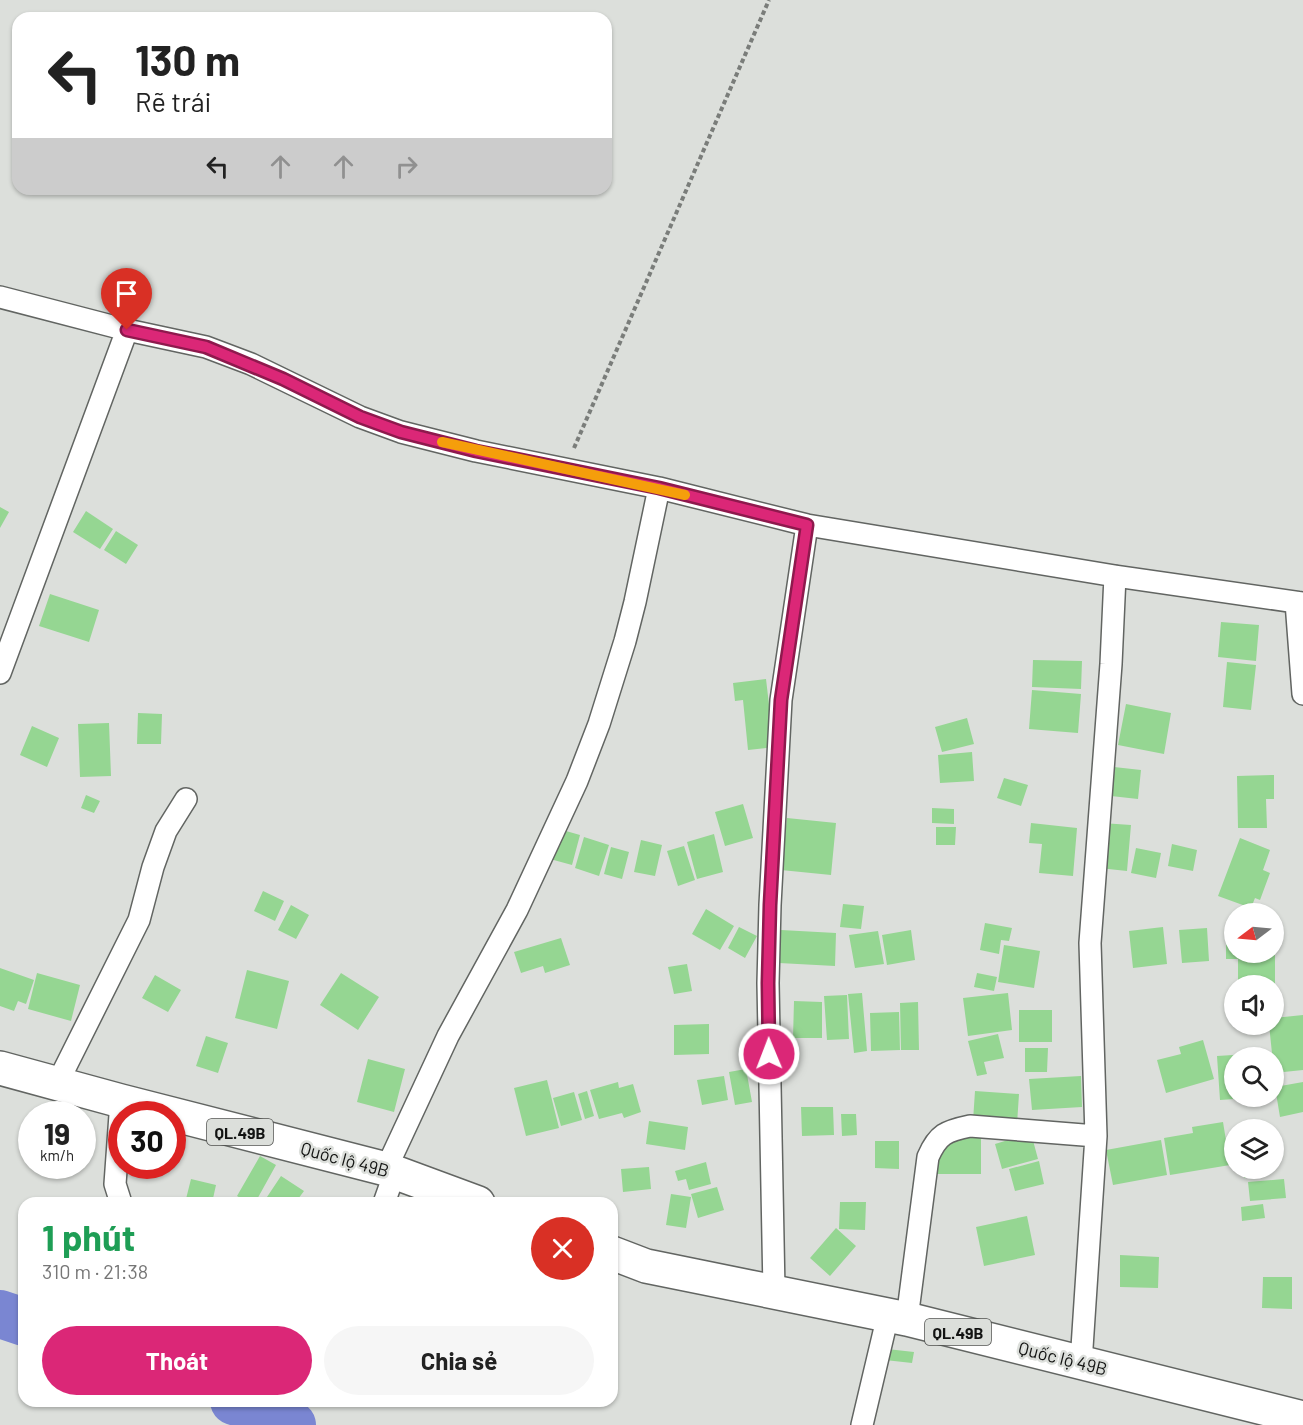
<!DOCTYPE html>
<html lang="vi">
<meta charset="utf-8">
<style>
body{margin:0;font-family:Barlow,sans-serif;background:#f6f6f6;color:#222;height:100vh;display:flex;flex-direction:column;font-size:22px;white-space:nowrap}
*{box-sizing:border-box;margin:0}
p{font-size:20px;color:#767676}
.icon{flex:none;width:33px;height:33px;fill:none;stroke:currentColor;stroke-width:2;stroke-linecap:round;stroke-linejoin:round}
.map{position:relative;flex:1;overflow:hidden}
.panel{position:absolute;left:18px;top:1197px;width:600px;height:210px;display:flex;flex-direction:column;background:#fff;border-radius:18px;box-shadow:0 2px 4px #0004}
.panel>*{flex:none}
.guide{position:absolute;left:12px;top:12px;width:600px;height:183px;border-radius:18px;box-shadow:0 2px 4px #0004;background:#fff;color:#222;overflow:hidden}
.needle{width:39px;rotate:254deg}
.tools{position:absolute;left:1224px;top:903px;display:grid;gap:12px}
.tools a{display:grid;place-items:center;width:60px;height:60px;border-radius:50%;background:#fff;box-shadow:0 2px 4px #0004;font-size:30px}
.speed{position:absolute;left:18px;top:1101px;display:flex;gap:12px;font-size:30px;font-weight:700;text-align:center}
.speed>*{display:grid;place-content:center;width:78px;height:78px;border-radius:50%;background:#fff;box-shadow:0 2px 4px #0004;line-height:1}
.speed small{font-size:15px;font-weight:400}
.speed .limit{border:9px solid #d22;background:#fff;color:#111}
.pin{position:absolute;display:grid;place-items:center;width:51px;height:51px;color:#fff;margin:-62px -26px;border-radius:50% 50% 50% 0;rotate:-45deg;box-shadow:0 0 6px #0007}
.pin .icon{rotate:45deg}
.me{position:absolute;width:66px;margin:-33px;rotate:359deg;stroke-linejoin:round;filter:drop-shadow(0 0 4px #0008)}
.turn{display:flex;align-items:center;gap:21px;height:126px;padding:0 24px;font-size:27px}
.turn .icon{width:78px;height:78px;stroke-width:2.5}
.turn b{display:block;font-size:42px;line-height:51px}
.lanes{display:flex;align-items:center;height:57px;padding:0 24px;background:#0003;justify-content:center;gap:30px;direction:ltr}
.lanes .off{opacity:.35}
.round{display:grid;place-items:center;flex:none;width:63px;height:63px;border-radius:32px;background:#f6f6f6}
.overview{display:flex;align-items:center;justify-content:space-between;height:102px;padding:0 24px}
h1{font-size:36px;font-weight:700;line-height:45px;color:#1e9e55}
.cta{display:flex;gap:12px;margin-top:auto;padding:12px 24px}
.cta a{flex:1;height:69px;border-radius:36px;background:#db2777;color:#fff;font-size:24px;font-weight:700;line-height:69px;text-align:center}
.cta a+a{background:#f6f6f6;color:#222}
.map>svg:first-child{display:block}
</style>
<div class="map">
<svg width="1303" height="1425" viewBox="0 0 1303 1425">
<rect width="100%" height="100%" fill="#dcdfdb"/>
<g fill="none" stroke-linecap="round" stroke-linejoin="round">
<path stroke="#7a86d2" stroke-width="48" d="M0 1314 24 1322
M234 1401 275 1415 292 1425"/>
</g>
<path fill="#95d692" d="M0 507 9 512 0 528Z
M86 511 113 529 100 549 73 532Z
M116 531 138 545 126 564 104 550Z
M50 594 99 610 89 642 39 626Z
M1221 622 1259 625 1256 661 1218 657Z
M1033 660 1082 661 1081 689 1032 687Z
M1227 662 1256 665 1251 710 1223 707Z
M766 679 774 747 748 750 743 700 735 701 733 683Z
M1032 690 1081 694 1078 733 1029 729Z
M1126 704 1171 713 1164 754 1118 745Z
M138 713 162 714 161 744H137Z
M967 718 974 744 942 752 935 727Z
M109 723 111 776 80 777 78 724Z
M32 726 59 738 47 767 20 755Z
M972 752 974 781 940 783 938 755Z
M1114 767 1141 770 1138 799 1111 796Z
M1274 775V799H1266L1267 828H1238L1237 776Z
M1004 778 1028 785 1021 806 997 798Z
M86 795 100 801 94 813 81 808Z
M743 804 753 838 725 846 715 812Z
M932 808 954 809V824L932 823Z
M787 818 836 823 831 875 781 870Z
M1031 823 1077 828 1073 876 1039 873 1042 844 1029 843Z
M1102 823 1131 825 1127 871 1099 868Z
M936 827H956L955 845H936Z
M559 829 580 835 572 865 550 859Z
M714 834 723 872 697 879 687 842Z
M584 837 609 845 599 876 575 868Z
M1240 838 1270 850 1263 870 1270 873 1260 900 1255 898 1251 908 1218 896Z
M641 840 662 845 655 876 634 872Z
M1172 844 1197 850 1193 871 1168 866Z
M684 846 695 880 678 886 667 851Z
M611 847 629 852 622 879 604 874Z
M1136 848 1161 853 1156 878 1131 873Z
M263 891 284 901 275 921 254 911Z
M843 904 864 906 861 929 840 927Z
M291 905 309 915 296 939 278 930Z
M706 909 734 926 720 950 692 934Z
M1226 922H1234V952H1275V986H1238V959H1226Z
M985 923 1012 928 1009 941 1001 940 999 954 980 950Z
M739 927 757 936 745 958 728 948Z
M1163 927 1167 964 1133 968 1129 931Z
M1207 928 1209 961 1182 963 1179 930Z
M781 930 836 933 835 966 779 963Z
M911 930 915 960 887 965 882 935Z
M878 931 884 964 855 968 849 935Z
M561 938 570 965 545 973 543 966 521 973 514 952Z
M1004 945 1040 951 1034 988 998 982Z
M687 964 692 991 674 994 668 967Z
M0 968 34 980 26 1004 18 1001 14 1011 0 1006Z
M247 970 289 981 277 1029 235 1018Z
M37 973 80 985 71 1021 28 1009Z
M341 973 379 997 358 1030 320 1005Z
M977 973 997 977 994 991 974 987Z
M155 975 181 990 168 1012 142 998Z
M862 993 867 1051 854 1053 848 994Z
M1008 993 1012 1030 968 1036 963 998Z
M847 995 849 1039 827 1040 824 996Z
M794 1001 822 1002V1038H793Z
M918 1002 919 1050H901L900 1003Z
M1019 1010H1052V1042H1019Z
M899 1012 900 1050 871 1051 870 1013Z
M1303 1015V1070L1274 1073 1269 1024H1274V1018Z
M709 1024V1054L674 1055V1025Z
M998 1034 1004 1058 984 1062 987 1074 977 1076 968 1041Z
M206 1036 228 1043 218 1073 196 1066Z
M1203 1040 1214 1079 1166 1093 1157 1060 1181 1054 1179 1047Z
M1025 1048H1048L1047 1072H1025Z
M1249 1054V1058H1234V1096H1248L1249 1098 1220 1100 1217 1056Z
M368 1059 405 1069 394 1112 357 1102Z
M746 1069 752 1102 735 1105 729 1072Z
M724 1076 728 1100 702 1105 697 1080Z
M1081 1076 1082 1107 1032 1110 1029 1079Z
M547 1080 559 1128 526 1136 514 1088Z
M618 1082 619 1088 633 1084 641 1112 624 1118 622 1113 599 1119 590 1090Z
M1303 1082V1112L1280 1117 1275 1087Z
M587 1091 594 1116 585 1119 578 1094Z
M975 1091 1019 1094 1017 1124 973 1121Z
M574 1092 582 1120 561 1126 553 1098Z
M801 1107H833L834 1135 802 1136Z
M841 1114H856L857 1135 842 1136Z
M649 1121 688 1127 685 1150 646 1144Z
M1223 1122 1230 1165 1170 1175 1164 1138 1193 1133 1192 1127Z
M1031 1133 1038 1159 1002 1169 995 1144Z
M936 1138H981V1174H936Z
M1161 1140 1167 1175 1113 1185 1106 1150Z
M875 1141H899V1169L875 1168Z
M260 1156 276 1165 255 1203H249L237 1196Z
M1039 1161 1044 1184 1015 1191 1009 1169Z
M706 1162 711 1184 689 1190 686 1179 678 1181 675 1171Z
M649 1167 651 1189 623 1192 621 1169Z
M1244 1168H1266L1267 1176 1244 1178Z
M281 1176 304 1191 295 1203H263Z
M191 1179 216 1185 212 1203H203L186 1199Z
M1284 1179 1286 1198 1250 1201 1248 1182Z
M717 1187 724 1210 698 1218 691 1194Z
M671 1194 691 1197 686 1228 666 1225Z
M417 1196 435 1203H415Z
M323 1197 343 1202 342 1203H322Z
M840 1202H866L865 1230 839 1229Z
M1263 1204 1265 1218 1242 1221 1241 1207Z
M1027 1216 1035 1255 984 1266 976 1227Z
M836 1228 856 1246 830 1276 810 1258Z
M1120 1255 1159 1257 1158 1288 1120 1287Z
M1263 1277H1292V1309L1262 1308Z
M887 1349 914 1352 912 1363 885 1360Z"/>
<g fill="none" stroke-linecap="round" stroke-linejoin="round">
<defs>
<path id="street" d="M0 297 127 330 206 347 251 364 360 417 401 432 476 451 659 488 807 525 1115 576 1303 603
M1296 602 1303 694
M0 673 127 330
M57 1084 139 920 153 867 166 831 186 799
M121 1101 115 1184 121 1203
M386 1169 448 1036 517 910 577 781 599 724 625 641 635 602 659 488
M384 1203 395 1172
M774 1291 768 983 770 905 781 700 807 525
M907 1319 928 1157C938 1134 946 1131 970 1126L1096 1136
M1081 1363 1096 1136 1090 943 1111 664 1115 576
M862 1425 888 1315"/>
<path id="primary" d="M0 1068 121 1101 386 1169 478 1203
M612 1253 646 1266 907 1319 1303 1418"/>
</defs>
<use href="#street" stroke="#626562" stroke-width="24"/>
<use href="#primary" stroke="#626562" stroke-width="36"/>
<path stroke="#7a7d7a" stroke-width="4" stroke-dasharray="4.5 3" stroke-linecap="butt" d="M574 448 769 0"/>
<use href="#street" stroke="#fff" stroke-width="21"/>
<use href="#primary" stroke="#fff" stroke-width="33"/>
</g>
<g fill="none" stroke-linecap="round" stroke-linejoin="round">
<defs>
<path id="route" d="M127 330 206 347 283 379 360 417 401 432 476 451 659 488 807 525 781 700 770 905 768 983 769 1054"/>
</defs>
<use href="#route" stroke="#8e194d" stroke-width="15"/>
<use href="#route" stroke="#db2777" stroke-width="10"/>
<path stroke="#f59e0b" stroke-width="10" d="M442 442 685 495"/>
</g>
<g text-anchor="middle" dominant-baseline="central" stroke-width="5" stroke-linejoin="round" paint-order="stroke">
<g fill="#dcdfdb" stroke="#4f504e" stroke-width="1.5">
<rect x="207" y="1119" width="66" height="26" rx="4.5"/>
<rect x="925" y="1319" width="66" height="26" rx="4.5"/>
</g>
<g font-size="16" font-weight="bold" fill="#121312">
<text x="240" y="1132">QL.49B</text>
<text x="958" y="1332">QL.49B</text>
</g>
<g font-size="18" fill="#121312" stroke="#dcdfdb">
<text transform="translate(345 1159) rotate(15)">Quốc lộ 49B</text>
<text transform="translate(1063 1358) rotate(14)">Quốc lộ 49B</text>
</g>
</g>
</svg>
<div class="tools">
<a><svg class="needle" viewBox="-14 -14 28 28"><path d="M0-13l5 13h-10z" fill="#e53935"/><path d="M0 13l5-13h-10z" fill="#767676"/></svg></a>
<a><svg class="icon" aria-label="sound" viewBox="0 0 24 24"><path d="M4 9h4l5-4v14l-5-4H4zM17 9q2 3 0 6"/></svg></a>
<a><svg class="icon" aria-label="search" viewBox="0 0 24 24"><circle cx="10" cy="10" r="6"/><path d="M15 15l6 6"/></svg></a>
<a><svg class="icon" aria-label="layers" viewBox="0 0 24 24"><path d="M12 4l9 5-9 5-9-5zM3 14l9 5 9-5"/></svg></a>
</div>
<div class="speed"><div>19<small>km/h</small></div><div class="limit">30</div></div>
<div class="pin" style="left:127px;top:330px;background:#d93025"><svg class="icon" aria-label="arrive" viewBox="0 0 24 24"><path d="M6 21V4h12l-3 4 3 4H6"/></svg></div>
<svg class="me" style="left:769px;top:1054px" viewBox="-20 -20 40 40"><circle r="17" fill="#db2777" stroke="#fff" stroke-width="3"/><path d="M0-11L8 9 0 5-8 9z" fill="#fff"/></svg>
<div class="guide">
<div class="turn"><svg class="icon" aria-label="left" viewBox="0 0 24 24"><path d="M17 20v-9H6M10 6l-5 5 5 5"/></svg><div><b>130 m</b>Rẽ trái</div></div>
<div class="lanes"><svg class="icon" aria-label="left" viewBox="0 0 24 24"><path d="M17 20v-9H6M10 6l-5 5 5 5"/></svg><svg class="icon off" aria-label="ahead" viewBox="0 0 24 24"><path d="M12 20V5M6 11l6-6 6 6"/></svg><svg class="icon off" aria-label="ahead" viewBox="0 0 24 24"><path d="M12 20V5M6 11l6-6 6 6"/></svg><svg class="icon off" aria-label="right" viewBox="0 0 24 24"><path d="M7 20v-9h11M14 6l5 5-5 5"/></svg></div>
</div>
<section class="panel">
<div class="overview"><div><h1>1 phút</h1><p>310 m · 21:38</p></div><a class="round" style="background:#d93025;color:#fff"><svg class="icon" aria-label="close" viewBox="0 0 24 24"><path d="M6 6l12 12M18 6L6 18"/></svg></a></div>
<div class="cta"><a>Thoát</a><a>Chia sẻ</a></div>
</section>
</div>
